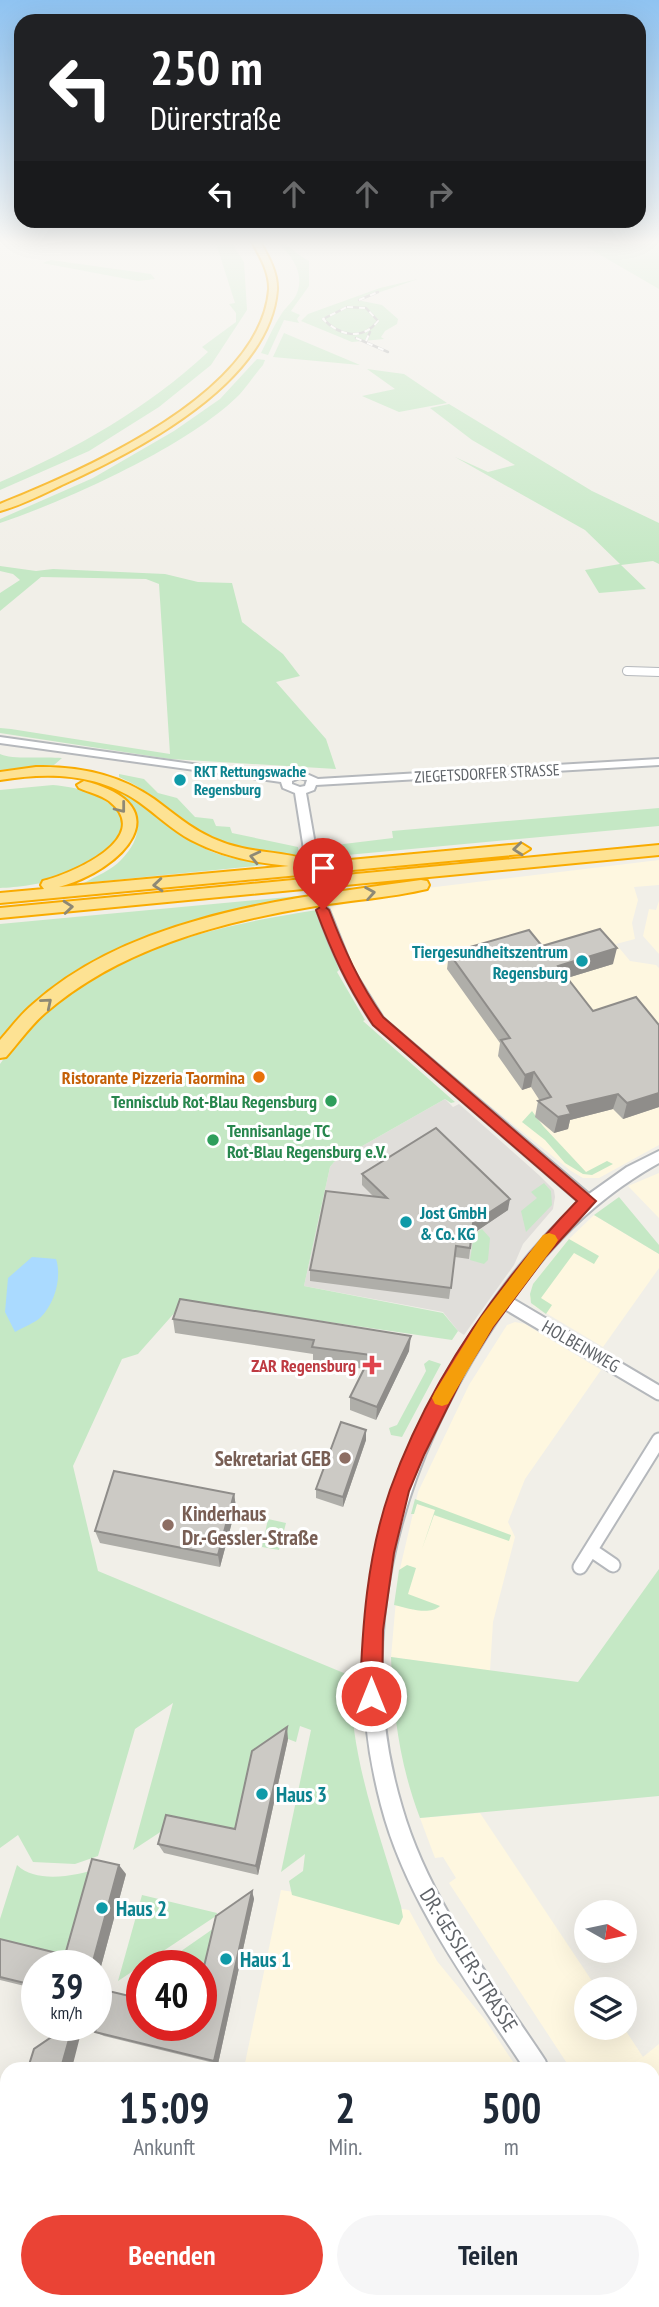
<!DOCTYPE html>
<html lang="de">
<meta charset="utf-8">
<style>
body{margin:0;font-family:"PT Sans Narrow",sans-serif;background:#f6f6f7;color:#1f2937;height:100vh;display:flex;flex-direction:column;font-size:26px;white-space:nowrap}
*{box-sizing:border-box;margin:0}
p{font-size:23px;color:#747a83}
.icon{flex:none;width:38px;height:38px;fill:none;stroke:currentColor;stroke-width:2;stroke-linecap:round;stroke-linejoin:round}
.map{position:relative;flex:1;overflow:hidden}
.panel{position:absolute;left:0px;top:2062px;width:660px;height:247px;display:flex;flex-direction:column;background:#fff;border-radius:21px 21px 0 0;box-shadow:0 7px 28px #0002}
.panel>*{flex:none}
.guide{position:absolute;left:14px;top:14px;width:632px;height:214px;border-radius:21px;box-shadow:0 7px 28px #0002;background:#202124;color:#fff;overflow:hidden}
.needle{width:46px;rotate:99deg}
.buttons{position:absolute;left:574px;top:1900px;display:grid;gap:14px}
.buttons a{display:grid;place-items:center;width:63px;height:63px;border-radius:50%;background:#fff;box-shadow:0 7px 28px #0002;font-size:35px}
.speed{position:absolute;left:21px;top:1950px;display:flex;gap:14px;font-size:35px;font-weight:700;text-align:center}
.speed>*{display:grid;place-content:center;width:91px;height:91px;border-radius:50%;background:#fff;box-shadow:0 7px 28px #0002;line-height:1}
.speed small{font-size:18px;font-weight:400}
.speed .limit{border:10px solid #d22;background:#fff;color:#111}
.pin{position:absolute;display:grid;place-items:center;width:60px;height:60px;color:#fff;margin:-72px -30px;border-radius:50% 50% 50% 0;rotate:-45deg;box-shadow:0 0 7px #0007}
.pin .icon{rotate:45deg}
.me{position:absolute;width:77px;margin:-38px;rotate:0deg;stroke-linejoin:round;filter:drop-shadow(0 0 5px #0008)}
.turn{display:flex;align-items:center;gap:24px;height:147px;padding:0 21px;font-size:32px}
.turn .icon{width:91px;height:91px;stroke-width:2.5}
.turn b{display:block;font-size:49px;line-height:60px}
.lanes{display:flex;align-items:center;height:66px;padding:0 21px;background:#0003;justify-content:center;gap:35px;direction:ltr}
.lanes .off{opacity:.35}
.eta{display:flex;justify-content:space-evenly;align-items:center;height:119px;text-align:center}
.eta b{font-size:42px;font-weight:600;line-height:49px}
.button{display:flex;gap:14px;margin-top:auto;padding:14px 21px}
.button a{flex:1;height:80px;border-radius:42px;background:#ea4335;color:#fff;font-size:28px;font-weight:600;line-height:80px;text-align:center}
.button a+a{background:#f6f6f7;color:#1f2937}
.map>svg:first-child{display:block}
</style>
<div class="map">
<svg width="659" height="2307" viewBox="0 0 659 2307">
<rect width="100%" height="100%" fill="#f1efe8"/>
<path fill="#fef7e0" d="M659 860V885L634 887 638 900 632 923 635 939 616 944 630 961 656 965 659 968V1145L599 1178H583L571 1171 396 1030 359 983 339 942 330 907 427 888Z
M659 901V954L643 936 649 909 656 910Z
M659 1173V1218L628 1186Z
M594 1215 659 1254V1268L603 1347 534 1306 530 1298 533 1284 569 1239Z
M515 1322 525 1324 601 1370 525 1479 508 1522 515 1537 493 1622 490 1671 391 1657 398 1577 418 1492 469 1385 507 1325Z
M480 1813 598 1990H586V2028H624L643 2057 659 2044V2196L653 2188V2068H570L449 1883 456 1878 443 1857 435 1858 420 1818Z
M281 1890 409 1910 437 1961 486 2021 517 2068H244Z"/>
<path fill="#e0deda" d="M445 1099 453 1107 459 1104 540 1176 554 1190 555 1197 553 1209 523 1244 514 1265 464 1335 458 1331 443 1312 304 1286 330 1167 334 1162Z"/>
<path fill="#c5e8c5" d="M215 240H230L244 262 247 310 211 365 159 407 89 451 0 490V482C76 449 148 408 208 352L202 347 236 322V313L229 304 235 303Z
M272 240C288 241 296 255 309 261V286L291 311 300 315 297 319 299 323 284 320 268 355 261 353C268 339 274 325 282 313 287 306 296 299 298 290 304 270 288 249 272 240Z
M640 240H659V289L585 246 645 243Z
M51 260 151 274 155 279 138 281 42 263Z
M418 279 357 300 382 305 398 319 397 324 385 331 381 337 384 339 352 342 301 321 308 314 380 288Z
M284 333 360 365 273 357Z
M257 359 265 360 263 365C255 374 248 385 240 394 190 445 68 500 0 523V519L93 478 174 431 220 399Z
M367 369 404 374 447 403 399 412 362 396 395 389Z
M449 404 592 491 659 523V564L653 561 621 565 646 589 599 593 585 570 620 564 585 530 455 457 488 472 515 465 472 440 430 408Z
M0 566 36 571 53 569 165 574 198 582 232 583 242 622 283 654 300 676 276 682 326 739 336 769 170 759 0 733V728L11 729 170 754 159 584 146 579 41 577 0 611V593L20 580 13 574 0 571Z
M0 754C12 760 45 756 62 758L54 765 0 770Z
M119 774 144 779 158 793 177 798 195 817 213 819 216 826 230 827 232 833 298 847 299 856C264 854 226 847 196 828 170 811 148 789 119 777Z
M91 779C132 789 162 822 197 844 217 857 243 860 265 865L84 883C96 876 112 870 121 860 156 825 130 793 90 782Z
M53 785C81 788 102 793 121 815 121 824 122 834 118 842 104 875 32 887 0 888V790Z
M659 808V826L347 855 321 856 319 847 393 838 392 831Z
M309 895V898L151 936 79 968 27 1008 0 1037V924Z
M317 910 339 970 337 972 365 1020 363 1021 455 1102 451 1103 445 1099 334 1162 330 1167 304 1286 443 1313 458 1331 452 1340 185 1301 138 1354 122 1359 73 1466 98 1571 351 1676C349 1756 379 1831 401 1906L403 1917 399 1925 292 1895 289 1881 303 1871 305 1854 281 1872 311 1730 300 1726 296 1742 288 1739 238 1839 171 1825 133 1850 173 1703 135 1729 98 1856 75 1864 33 1862 18 1835 0 1848V1064C75 957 195 929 317 910Z
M532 1111 543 1126 586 1172 607 1161 613 1164 592 1175 583 1174 565 1163 545 1140 522 1122Z
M544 1183 551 1191 552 1205 526 1232 521 1211 537 1198 531 1192Z
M619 1197 659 1245V1254L594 1215Z
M482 1229 490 1238 488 1260 484 1264 470 1260 474 1234Z
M569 1239 599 1256 594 1264 574 1253 541 1298 552 1305 546 1314 531 1303 530 1294 533 1284Z
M429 1360 441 1364 402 1437 391 1435 389 1428 397 1425 426 1371 424 1364Z
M415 1499 511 1535 509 1541 434 1515 422 1549 435 1510 417 1504 414 1514H411Z
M268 1519 286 1523 279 1550 262 1547Z
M407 1565 416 1568 408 1594 440 1606C429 1616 408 1608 394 1605L399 1570Z
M659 1569V1796L420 1818C400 1766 393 1713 391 1657L578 1682Z
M17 1865C36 1884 77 1876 99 1868L74 1961 0 1942V1919Z
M142 1895 217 1913 216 1916 118 1981Z
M220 1924 201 2003V1965H161Z
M7 2078V2152L0 2150V2083Z
M145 2301H246L247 2307H147Z"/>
<path fill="#aadaff" d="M32 1257 56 1259C62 1277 55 1303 41 1317 35 1323 23 1327 15 1332L5 1312 8 1278Z"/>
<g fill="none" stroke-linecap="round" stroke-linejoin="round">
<path stroke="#ccccc8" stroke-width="10" stroke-dasharray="10 5" stroke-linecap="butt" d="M311 856 321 900"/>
<path stroke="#ccccc8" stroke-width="13" stroke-dasharray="13 7" stroke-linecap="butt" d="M320 899 323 910"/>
<defs>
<path id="minor-far1" d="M627 671 659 672"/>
<path id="minor" d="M502 1300 659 1393
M591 1550 613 1565
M580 1567 659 1440"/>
<path id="tertiary" d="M0 737 285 777 300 771 318 779 659 759V765L316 785 314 790 306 793 317 856 311 859 305 856 295 793 283 788 281 782 0 743ZM300 778 307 780 305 786 300 787 292 784V781Z
M323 906 329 910 352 968 383 1018 589 1194 627 1167 659 1151V1163C582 1206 533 1264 486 1338 397 1478 353 1644 402 1807 429 1901 492 1980 545 2060L548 2068H524C470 1986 406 1902 381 1805 337 1637 379 1475 472 1332 503 1284 537 1240 579 1202L373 1024C349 988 331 951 317 910Z
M653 2243 659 2245V2277L653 2275Z"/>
<path id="motorway" d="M251 240H259C267 254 278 272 277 290 270 382 139 450 64 484 43 494 22 505 0 511V504C85 470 260 394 269 290 270 272 259 255 251 240Z
M36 767C78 766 119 774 154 799 173 813 190 828 212 838 247 854 273 850 306 859L307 864 522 844 530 849 522 854 0 903V893L44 889 41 885 43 881C71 874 156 838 109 801 101 795 88 792 79 788L77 785 84 781C183 806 123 870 59 887L289 866C255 863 221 856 191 840 172 830 156 814 139 802 97 773 48 772 0 780V772Z
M659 845V855L0 918V908Z
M421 880 427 881 429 885 427 889C389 898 349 900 310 907 216 923 119 949 45 1013 31 1025 19 1042 6 1057L0 1058V1040C10 1029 20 1015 32 1005 132 914 293 898 421 880Z"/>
</defs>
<use href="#minor-far1" stroke="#b5b8bc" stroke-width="10"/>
<use href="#minor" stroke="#b5b8bc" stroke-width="17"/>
<use href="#tertiary" stroke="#b5b8bc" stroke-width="4"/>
<use href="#motorway" stroke="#f9ab00" stroke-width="4"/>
<use href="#minor-far1" stroke="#fff" stroke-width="8"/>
<use href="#minor" stroke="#fff" stroke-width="13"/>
<use href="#tertiary" fill="#fff" fill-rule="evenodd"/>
<use href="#motorway" fill="#fde293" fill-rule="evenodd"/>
<defs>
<path id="rail" d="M359 300 378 292
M347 307 366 308 378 321C362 341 340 336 323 319Z
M356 338 388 352
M366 341 370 332"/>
</defs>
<use href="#rail" stroke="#b6b7b8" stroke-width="2.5"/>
<use href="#rail" stroke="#fff" stroke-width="2" stroke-dasharray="6" stroke-linecap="butt"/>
</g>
<path fill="#afaea9" d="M449 953 613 964 567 978 593 1011 659 1025V1107L623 1119 613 1109 570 1120 568 1129 554 1133 535 1117 538 1101H540L531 1087 522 1090 498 1056 500 1043 447 969Z
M362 1174 508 1210 472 1234 469 1259 455 1257 449 1299 310 1281V1270L373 1196 362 1185Z
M173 1319 409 1351 376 1420 350 1410V1397L364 1369 313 1361V1354L175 1333Z
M366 1430V1440L343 1507 316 1498V1489Z
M234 1494 236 1507 220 1567 100 1543 95 1531Z
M288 1739 258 1875 164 1853 158 1844 235 1829Z
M126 1874 96 1985V1965H37V1989L0 1980V1939L65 1955Z
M252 1891 254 1899 218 2064 104 2036 95 2032 102 2005 96 2004V1988L201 2025Z"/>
<path fill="#8f8d8a" d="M617 948 613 964 554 982 558 966Z
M534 1072 531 1087 522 1090 525 1075Z
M659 1093V1107L623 1119 627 1103Z
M618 1094 613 1109 570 1120 568 1129 554 1133 558 1117 567 1106Z
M510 1199 508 1210 471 1235 473 1223Z
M411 1336 409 1351 376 1420 377 1407Z
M366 1430V1440L343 1507V1497Z
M234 1494 236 1507 220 1567 218 1555Z
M287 1727 288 1739 258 1875 256 1866Z
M119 1865 126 1874 96 1985V1965H92Z
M252 1891 254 1899 218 2064 214 2061Z
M73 2025H83L72 2068H61Z"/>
<path fill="#cccac5" stroke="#8f8d8a" stroke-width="2" d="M600 929 617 948 558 966 593 1011 636 997 659 1025V1093L627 1103 618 1094 567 1106 571 1114 558 1117 538 1101 551 1097 534 1072 525 1075 501 1040 510 1038 449 953 529 930 542 946Z
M436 1128 510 1199 473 1223 470 1248 456 1246 451 1288 310 1270 326 1191 387 1198 362 1174Z
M180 1299 411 1336 377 1407 350 1397 371 1355 312 1347 314 1340 173 1319Z
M341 1422 366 1430 343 1497 316 1489Z
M114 1471 234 1494 218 1555 95 1531Z
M287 1727 256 1866 158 1844 166 1815 235 1829 252 1751Z
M92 1859 119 1865 92 1965H37V1986L0 1977V1939L65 1955Z
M252 1891 214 2061 95 2032 103 2003 96 2001V1988L142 1999V2025H201V1979L216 1916Z
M69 2025H73L61 2068H28L34 2049Z
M7 2144V2207L0 2205V2154L4 2155Z"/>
<defs><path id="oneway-chevron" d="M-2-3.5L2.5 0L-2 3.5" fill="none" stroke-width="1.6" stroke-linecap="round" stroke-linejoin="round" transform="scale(1.75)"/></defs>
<g stroke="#8e8975">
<use href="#oneway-chevron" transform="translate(121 808) rotate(52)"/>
<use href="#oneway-chevron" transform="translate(518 849) rotate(175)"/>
<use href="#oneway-chevron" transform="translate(255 857) rotate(-167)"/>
<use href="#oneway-chevron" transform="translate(158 885) rotate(175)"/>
<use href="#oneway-chevron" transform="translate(370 893) rotate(-10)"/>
<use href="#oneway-chevron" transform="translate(68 907) rotate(-5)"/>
<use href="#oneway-chevron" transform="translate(47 1003) rotate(-40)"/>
</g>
<linearGradient id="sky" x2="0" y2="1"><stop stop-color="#8fc3f1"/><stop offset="0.43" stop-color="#f9f8f5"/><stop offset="1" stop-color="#f9f8f5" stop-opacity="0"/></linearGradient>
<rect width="659" height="563" fill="url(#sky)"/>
<path fill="#ea4335" stroke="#982c22" stroke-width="2" d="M323 905 329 910C344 949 359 983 383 1017L596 1201 546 1256 493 1327 465 1372 424 1455 409 1491 394 1553 383 1630 382 1696 379 1703 371 1706 363 1703 360 1696C362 1627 367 1556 390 1490 429 1381 497 1284 577 1201L373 1025C347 986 332 953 316 910Z"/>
<path fill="#f59e0b" d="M549 1233 555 1235 558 1240 555 1245 493 1327 448 1404 442 1406 435 1404 432 1398 435 1392 481 1317 543 1235Z"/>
<g fill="#0f9aa8" stroke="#fff" stroke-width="2.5">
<circle cx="180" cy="780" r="7"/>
<circle cx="582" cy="961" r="7"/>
<circle cx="406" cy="1222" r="7"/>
<circle cx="262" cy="1794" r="7"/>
<circle cx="102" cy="1908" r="7"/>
<circle cx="226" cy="1959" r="7"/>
</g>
<circle fill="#e8710a" stroke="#fff" stroke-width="2.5" cx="259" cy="1077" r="7"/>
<g fill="#2e9e5b" stroke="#fff" stroke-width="2.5">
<circle cx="331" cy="1101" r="7"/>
<circle cx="213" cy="1140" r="7"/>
</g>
<path fill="#e0444e" stroke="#fff" stroke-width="2.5" d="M368.5 1354.5h7v7h7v7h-7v7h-7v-7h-7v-7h7z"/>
<g fill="#8d6e63" stroke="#fff" stroke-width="2.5">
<circle cx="345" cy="1458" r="7"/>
<circle cx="168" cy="1525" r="7"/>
</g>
<g text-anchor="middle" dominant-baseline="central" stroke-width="6" stroke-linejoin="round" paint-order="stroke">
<g font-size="16" font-weight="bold" fill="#0d838f" stroke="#fff" text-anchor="start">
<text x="194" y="771">RKT Rettungswache<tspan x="194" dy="18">Regensburg</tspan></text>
</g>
<g font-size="16" fill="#5f6368" stroke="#fff">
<text transform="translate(487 773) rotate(-3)">ZIEGETSDORFER STRASSE</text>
</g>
<g font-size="18" font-weight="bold" fill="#0d838f" stroke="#fff" text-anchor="end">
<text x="568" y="951">Tiergesundheitszentrum<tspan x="568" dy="21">Regensburg</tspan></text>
<text x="420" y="1212" text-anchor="start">Jost GmbH<tspan x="420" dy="21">&amp; Co. KG</tspan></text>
</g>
<g font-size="18" font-weight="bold" fill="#c56008" stroke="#fff" text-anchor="end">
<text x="245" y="1077">Ristorante Pizzeria Taormina</text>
</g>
<g font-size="18" font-weight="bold" fill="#27864d" stroke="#fff" text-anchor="end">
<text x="317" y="1101">Tennisclub Rot-Blau Regensburg</text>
<text x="227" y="1130" text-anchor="start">Tennisanlage TC<tspan x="227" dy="21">Rot-Blau Regensburg e.V.</tspan></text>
</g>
<g font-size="18" fill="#5f6368" stroke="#fff">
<text transform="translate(581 1346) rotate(30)">HOLBEINWEG</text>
</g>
<g font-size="18" font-weight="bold" fill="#be3a42" stroke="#fff" text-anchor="end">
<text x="356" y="1365">ZAR Regensburg</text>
</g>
<g font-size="21" font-weight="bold" fill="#785e54" stroke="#fff" text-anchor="end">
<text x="331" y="1458">Sekretariat GEB</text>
<text x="182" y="1513" text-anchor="start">Kinderhaus<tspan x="182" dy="24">Dr.-Gessler-Straße</tspan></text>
</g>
<g font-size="21" font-weight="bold" fill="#0d838f" stroke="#fff" text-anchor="start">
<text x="276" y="1794">Haus 3</text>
<text x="116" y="1908">Haus 2</text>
<text x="240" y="1959">Haus 1</text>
</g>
<g font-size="21" fill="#5f6368" stroke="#fff">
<text transform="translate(469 1960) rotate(58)">DR.-GESSLER-STRASSE</text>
</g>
</g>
</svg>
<div class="buttons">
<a><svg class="needle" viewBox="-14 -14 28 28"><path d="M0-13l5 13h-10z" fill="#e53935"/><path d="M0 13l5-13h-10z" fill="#747a83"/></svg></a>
<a><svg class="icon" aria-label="layers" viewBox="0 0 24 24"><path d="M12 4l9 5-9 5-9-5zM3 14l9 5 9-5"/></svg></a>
</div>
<div class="speed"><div>39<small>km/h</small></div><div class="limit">40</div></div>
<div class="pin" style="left:323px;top:910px;background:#d93025"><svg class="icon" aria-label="arrive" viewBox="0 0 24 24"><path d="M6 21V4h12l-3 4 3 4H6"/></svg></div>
<svg class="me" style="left:371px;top:1696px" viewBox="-20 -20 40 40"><circle r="17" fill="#ea4335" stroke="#fff" stroke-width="3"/><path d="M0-11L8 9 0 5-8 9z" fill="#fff"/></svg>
<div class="guide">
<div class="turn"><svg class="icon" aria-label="left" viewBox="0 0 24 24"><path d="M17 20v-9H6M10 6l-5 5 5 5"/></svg><div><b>250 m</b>Dürerstraße</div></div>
<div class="lanes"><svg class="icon" aria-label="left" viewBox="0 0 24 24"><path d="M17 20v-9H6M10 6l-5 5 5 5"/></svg><svg class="icon off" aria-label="ahead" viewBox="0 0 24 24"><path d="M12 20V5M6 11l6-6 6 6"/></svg><svg class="icon off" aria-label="ahead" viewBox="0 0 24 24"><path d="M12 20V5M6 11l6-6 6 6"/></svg><svg class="icon off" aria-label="right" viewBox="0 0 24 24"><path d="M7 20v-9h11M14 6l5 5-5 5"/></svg></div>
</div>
<section class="panel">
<div class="eta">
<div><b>15:09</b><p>Ankunft</p></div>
<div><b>2</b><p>Min.</p></div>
<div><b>500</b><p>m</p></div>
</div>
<div class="button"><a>Beenden</a><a>Teilen</a></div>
</section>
</div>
